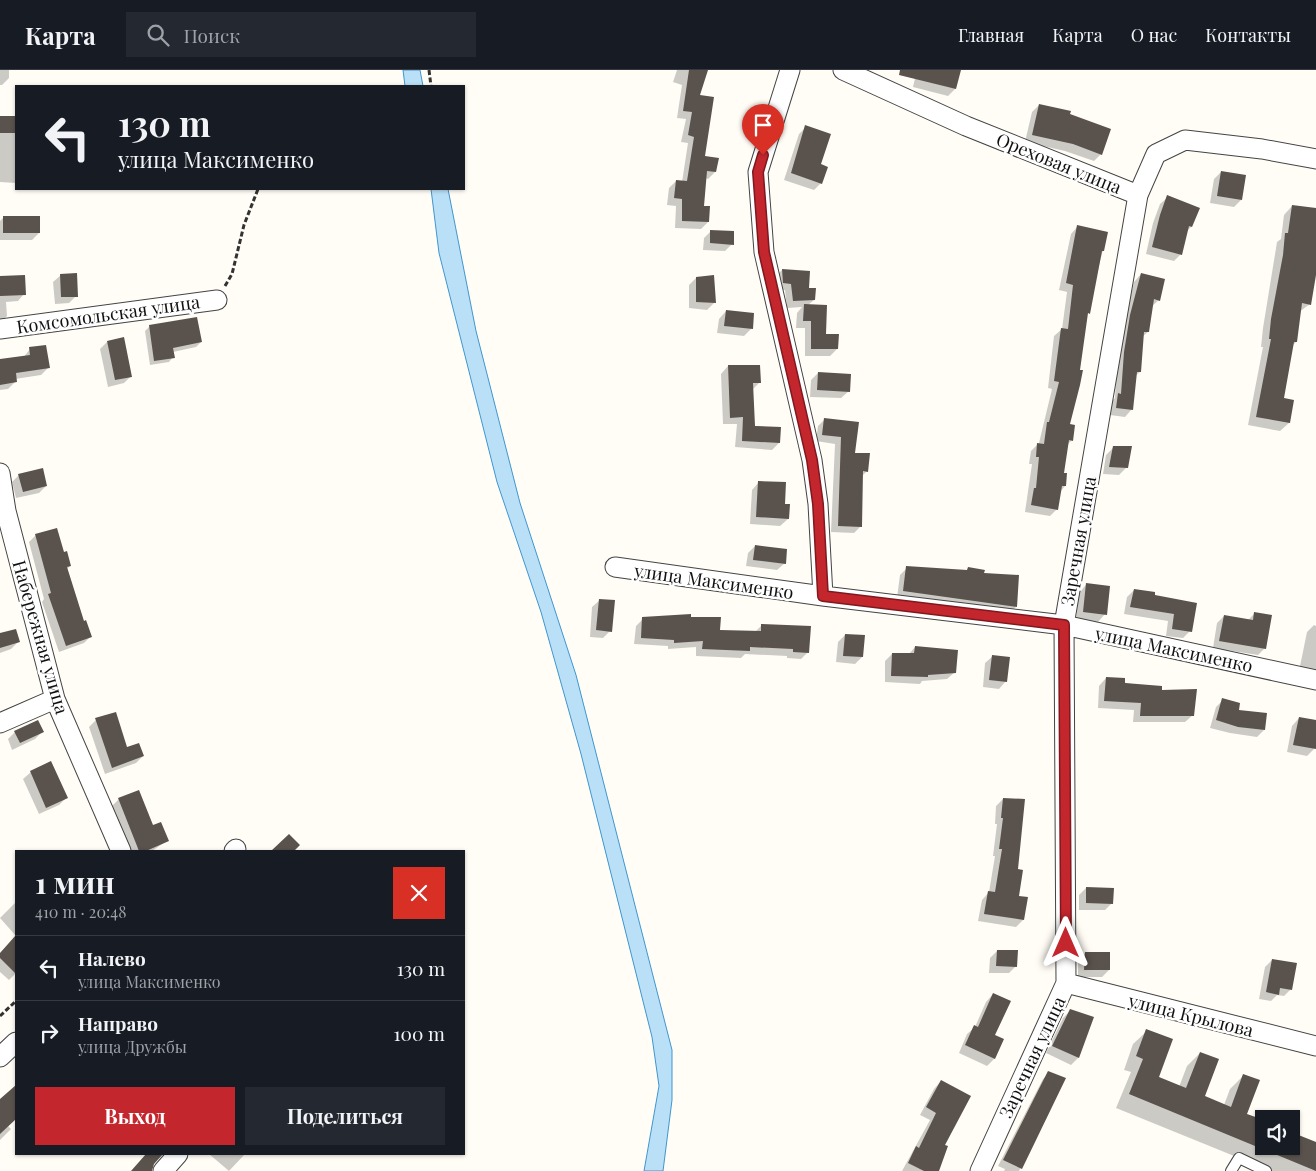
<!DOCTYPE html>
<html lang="ru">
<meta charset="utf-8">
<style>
body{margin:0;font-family:"Playfair Display",serif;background:#242831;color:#f1f3f6;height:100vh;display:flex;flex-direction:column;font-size:19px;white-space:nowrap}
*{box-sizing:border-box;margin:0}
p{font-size:16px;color:#9ea1a6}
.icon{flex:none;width:28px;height:28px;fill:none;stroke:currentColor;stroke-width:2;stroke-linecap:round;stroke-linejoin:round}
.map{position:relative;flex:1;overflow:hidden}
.drawer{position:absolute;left:15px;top:780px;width:450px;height:305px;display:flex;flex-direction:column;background:#171b24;border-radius:0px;box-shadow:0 1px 4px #0004}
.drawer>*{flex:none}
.banner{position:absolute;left:15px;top:15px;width:450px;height:105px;border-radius:0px;box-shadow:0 1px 4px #0004;background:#171b24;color:#f1f3f6;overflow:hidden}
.tools{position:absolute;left:1255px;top:1040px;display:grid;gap:10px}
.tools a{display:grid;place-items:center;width:45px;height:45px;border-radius:0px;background:#171b24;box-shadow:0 1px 4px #0004;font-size:25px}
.pin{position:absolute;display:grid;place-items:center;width:42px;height:42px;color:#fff;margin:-51px -21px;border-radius:50% 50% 50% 0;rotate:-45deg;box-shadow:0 0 5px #0007}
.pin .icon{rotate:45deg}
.me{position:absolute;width:55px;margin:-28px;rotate:0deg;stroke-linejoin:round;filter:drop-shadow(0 0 4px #0008)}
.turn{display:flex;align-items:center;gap:18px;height:105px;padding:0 20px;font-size:22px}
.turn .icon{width:65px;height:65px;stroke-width:2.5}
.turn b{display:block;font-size:35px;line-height:42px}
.round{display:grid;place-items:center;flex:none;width:52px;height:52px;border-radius:0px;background:#242831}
.overview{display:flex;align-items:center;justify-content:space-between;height:85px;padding:0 20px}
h1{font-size:30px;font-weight:700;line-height:38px}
.button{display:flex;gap:10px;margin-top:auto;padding:10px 20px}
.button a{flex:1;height:58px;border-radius:0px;background:#c4262e;color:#fff;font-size:20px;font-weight:700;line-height:58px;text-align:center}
.button a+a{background:#242831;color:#f1f3f6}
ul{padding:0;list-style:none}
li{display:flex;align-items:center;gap:15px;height:65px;padding:0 20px;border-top:1px solid #363941}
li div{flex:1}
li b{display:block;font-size:19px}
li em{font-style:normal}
header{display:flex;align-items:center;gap:30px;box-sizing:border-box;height:70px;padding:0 25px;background:#171b24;border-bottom:1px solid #363941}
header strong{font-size:24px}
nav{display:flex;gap:28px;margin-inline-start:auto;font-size:18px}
.search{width:350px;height:45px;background:#242831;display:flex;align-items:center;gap:12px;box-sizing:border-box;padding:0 18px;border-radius:0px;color:#9ea1a6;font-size:19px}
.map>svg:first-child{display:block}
</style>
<header>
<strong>Карта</strong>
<div class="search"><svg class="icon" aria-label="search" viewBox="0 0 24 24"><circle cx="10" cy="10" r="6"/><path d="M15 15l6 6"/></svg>Поиск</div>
<nav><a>Главная</a><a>Карта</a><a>О нас</a><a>Контакты</a></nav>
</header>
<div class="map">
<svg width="1316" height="1101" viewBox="0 0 1316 1101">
<rect width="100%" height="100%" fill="#fffdf5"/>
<path fill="#b9e0f7" stroke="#3f96cf" d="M403 0H420L423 16H405Z
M431 119H448L476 261 520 433 576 605 672 980V1030L663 1101H644L659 1016 652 967 581 684 541 542 497 412 439 183Z"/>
<path fill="#0003" d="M0 0H9V8L2 15H0Z
M677 0H707L699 26 703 87 715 102 708 109 705 108 703 137 708 152 701 159 675 158 676 136 667 135 669 118 676 111 682 112 688 73 681 72 686 49 677 48 682 15 673 12Z
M917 0H960L955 19 948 26 913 17Z
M1039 35 1069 45 1101 84 1094 91 1065 81 1025 72 1032 42Z
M0 47 16 48V113L0 112Z
M806 57 820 95 821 113 814 120 784 110 799 64Z
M1221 102 1241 130 1234 137 1210 133 1214 109Z
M1168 127 1191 157 1187 161 1181 184 1174 191 1146 184 1153 153 1160 134Z
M1292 136 1316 139V181L1310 234 1299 242 1296 272 1292 276 1283 329 1289 353 1280 361 1248 355 1263 277H1261L1263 258 1277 172 1281 169 1284 145Z
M4 147 39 163 32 170H0V151Z
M1078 156 1103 180 1086 245 1068 355 1072 370 1066 376 1062 404 1065 416 1060 422 1057 439 1050 446 1025 442 1032 394H1029L1031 381 1039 373 1052 319 1048 318 1054 266 1062 259 1067 222 1059 220 1071 164Z
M711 161 732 174 725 181 703 180 704 168Z
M782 200 807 219 814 230 808 235 825 265 837 279 830 286H805V258H796L797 243 802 237 787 238 785 220H776L775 207Z
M1141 204 1159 230 1151 237 1148 262 1142 267 1140 302 1135 306 1132 339 1125 347 1110 345 1111 332 1115 328 1117 290 1124 253 1134 212Z
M61 205 76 226 69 233 55 234 53 212Z
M0 207 24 224 18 231 6 232 7 246 0 253Z
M713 207 714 233 707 240 689 238V215L696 208Z
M726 241 752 258 744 266 717 263 719 249Z
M150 256 201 272 196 277 173 282V287L169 292 150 295 145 261Z
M107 272 131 306 124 313 108 317 100 279Z
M30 279 48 298 41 305 15 309V312L8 319 0 320V290L23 288Z
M728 296 760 312 752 320 754 357 779 373 772 380 735 377 737 354H723L721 304Z
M818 303 849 321 841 328 810 327 811 310Z
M825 349 857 353 854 384 867 401 862 406 861 456 854 463 831 462 835 374 816 371 818 356Z
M1113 378 1127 397 1119 405 1103 404 1106 385Z
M19 405 46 416 39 423 16 428 12 412Z
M759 412 784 435 788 449 780 456 750 454 752 420Z
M36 465 63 484 70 496 67 499 84 553 91 566 84 573 59 582 42 532 44 529 29 472Z
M755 476 785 493 777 500 746 496 748 483Z
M907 498 966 501 968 499 983 504 1016 537 1008 544 897 528 900 505Z
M1086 515 1105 544 1098 552 1076 549 1079 522Z
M1134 520 1153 526 1195 534 1190 561 1183 568 1166 566 1168 551 1124 544 1127 527Z
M600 530 610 561 603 568 590 567 592 537Z
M1255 543 1265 578 1258 585 1213 578 1217 553 1224 546 1248 550Z
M643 549H690L719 561 755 562 762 555 808 582 801 589 787 588V586L745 584 741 588 696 586V577L668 579V576L634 574 636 556Z
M1314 555 1316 556V604L1299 601 1307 562Z
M0 564 18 572 11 579 0 583Z
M845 565 862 587 855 594 836 592 838 572Z
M915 577 955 602 947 609 922 611 920 614 885 612V591L892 584H909Z
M993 586 1006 611 999 619 983 617 985 593Z
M1106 608 1160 621 1193 645 1185 652H1133L1134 640 1098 638 1099 616Z
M1223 630 1237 641 1264 660 1257 667 1230 663 1210 658 1216 637Z
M1299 648 1316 652 1314 679 1307 686 1287 682 1292 656Z
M96 650 126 679 143 686 136 693 105 704 89 657Z
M15 662H42L35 669 12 680 8 669Z
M31 702 66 728 59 735 39 744 23 709Z
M138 722 152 757 168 770 152 781H130L111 737 119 729Z
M1003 729 1017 800 1018 827 1026 829 1023 850 1016 857 978 851 982 830 989 822 995 786H993L997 754H995L996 736Z
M1086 818 1112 833 1105 840H1079V825Z
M16 832V903L9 910 0 902V884L16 866 0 848Z
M997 881 1016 896 1009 903H989L990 888Z
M1085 883 1109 900 1102 907H1078V890Z
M1272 890 1291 919 1284 926 1277 925 1271 931 1259 929 1265 897Z
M993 924 994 965 1003 970 994 989 987 996 959 983 967 964 975 957 986 932Z
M1070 941 1092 948 1078 988 1071 995 1046 983 1063 948Z
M1147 961 1157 1008 1179 1017 1187 996 1200 983 1203 1027 1224 1035 1230 1019 1243 1006 1245 1044 1264 1076 1316 1073V1101H1271L1116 1038 1131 1002 1124 1000 1133 974Z
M1049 1003 1065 1009 1019 1101H1004L1005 1099 998 1096 1043 1009Z
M941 1011 943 1075 937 1101H902L930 1050 920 1045 934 1019Z
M16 1016V1048L8 1056 11 1059 0 1070V1031Z
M209 1084H245L229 1101Z"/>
<path fill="#5a524d" d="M689 0H708L700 25 714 27 705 86 719 88 716 102 707 101 704 136H710L709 152 682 151V129L674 128 676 110 687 111 694 67 688 65 692 42 683 41Z
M900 0H961L956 19 899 5Z
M1039 34 1071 41 1070 44 1111 59 1102 85 1073 74 1032 65Z
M0 46H16V63H0Z
M805 55 831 64 821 94 828 97 822 114 791 103Z
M1221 101 1246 105 1242 130 1217 126Z
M1167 125 1200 138 1192 157 1189 156 1182 185 1152 177 1160 145Z
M1292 135 1316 138V205L1311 235 1302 233 1297 272H1294L1284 328 1294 330 1290 353 1256 347 1271 269H1269L1271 249 1283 185 1285 163H1288Z
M3 146H40V163H3Z
M1077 155 1108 162 1104 181H1102L1090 244 1088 243 1080 300H1083L1080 315 1070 354 1075 355 1073 371 1069 370 1064 403H1067L1066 416H1062L1058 440 1031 435 1034 418H1036L1039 387H1036L1037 373 1044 374 1047 352H1049L1059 312 1054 311 1061 258 1068 259 1073 215 1066 213Z
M710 160 734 161V175L710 173Z
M782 199 810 201 809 218H816L815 230 793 231 791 214 783 213Z
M77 203 78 227H61L60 204Z
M1141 203 1165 209 1160 231 1154 229 1149 262H1144L1141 302H1137L1133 340 1116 338 1118 323 1121 324 1124 282 1130 245Z
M25 205 26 225 0 226V206Z
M714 205 716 233 696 232V207Z
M804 234 827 235 826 264H839L838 279H811V251H803Z
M726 240 754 243 753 259 724 256Z
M197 247 202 272 173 278 175 288 154 291 149 255Z
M124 267 132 307 115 310 107 271Z
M46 275 50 298 16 303 17 312 0 315V289L30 285 29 277Z
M728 295H760L761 313H753L755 356 781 357 780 373 742 371 743 347 730 348Z
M818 302 851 304 850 322 817 320Z
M824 348 859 352 855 383H870L868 402 863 401 862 457 838 456 841 367 822 365Z
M1113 376H1132L1128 398 1109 397Z
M43 398 47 416 23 422 18 404Z
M758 411 786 412 785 434H790L789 449 756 447Z
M57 458 64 482 67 481 71 496 67 497 84 551 86 550 92 567 66 576 48 524 51 523 35 464Z
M755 475 787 479 786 494 753 490Z
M906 496 967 500 968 497 985 500 984 503 1019 505 1017 537 903 521Z
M1086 513 1110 516 1107 545 1083 542Z
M1134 519 1155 522V525L1197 533 1192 562 1172 559 1174 544 1130 537Z
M599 529 615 530 612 562 596 560Z
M1254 542 1272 545 1266 579 1219 571 1224 545 1253 550Z
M691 544V547H721L720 560 761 561V554L811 556 809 583 793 582V579L750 577V581L702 579 703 571 674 573V570L641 568 642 547Z
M16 559 20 572 0 578V563Z
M845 564 865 565 863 587 843 586Z
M915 576 958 580 956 603 928 605V607L891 606 892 583H914Z
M992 585 1010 587 1007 612 989 610Z
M1106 607 1125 608V613L1162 616V620L1197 619 1194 646H1140L1141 633 1104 631Z
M1222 628 1240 633 1239 640 1267 643 1265 660 1238 657 1216 650Z
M116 642 127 677 139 673 144 686 112 698 95 648Z
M1299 647 1316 650V679L1293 675Z
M38 650 44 662 20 673 14 661Z
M51 691 68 728 46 738 30 701Z
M139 720 153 755 161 752 169 771 146 781H139L118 728Z
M1003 728 1025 729 1018 799 1023 800 1019 826 1028 827 1024 850 984 844 988 821 995 822 1002 779H999L1003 748H1001Z
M289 764 300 775 294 781H271Z
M1086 817 1114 818 1113 834 1086 833Z
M16 865V904L0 888V883Z
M997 880H1018L1017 897 996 896Z
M1085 882H1110V900H1084Z
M1272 889 1297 893 1292 920 1280 918 1279 925 1266 922Z
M993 923 1011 931 995 965 1004 969 995 989 965 975 974 955 978 957Z
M1070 939 1094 947 1079 988 1052 976Z
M1146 959 1173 969 1159 1007 1186 1018 1200 982 1219 989 1205 1026 1231 1037 1243 1004 1260 1010 1247 1044 1264 1050V1076H1291V1062L1316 1072V1101L1129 1024 1143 989 1136 986Z
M1048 1001 1066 1008 1022 1099 1003 1090Z
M941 1010 971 1026 945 1075 948 1076 939 1101H924L908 1093 916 1076 919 1078 936 1043 926 1037Z
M16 1015V1049L0 1064V1029Z
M146 1084H163L154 1094 152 1101H131Z"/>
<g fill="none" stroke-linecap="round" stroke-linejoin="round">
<defs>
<path id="service" d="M1231 1101 1239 1088 1266 1101"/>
<path id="minor" d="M790 0 758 102 764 182 812 390 818 434 823 526
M843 0 966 56 1138 125
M0 259 217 230
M0 403 6 441 55 629 121 781
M615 497 823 526 1064 555 1316 610
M0 653 55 629
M234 781 236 779
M1066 913 1316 976
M0 987 16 972
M163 1101 178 1084
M980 1101 1066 913 1064 555 1138 125 1156 84 1185 70 1262 79 1316 89"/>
</defs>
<use href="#service" stroke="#444" stroke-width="12"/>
<use href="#minor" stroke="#444" stroke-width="21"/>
<path stroke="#333" stroke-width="3" stroke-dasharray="5 2.5" stroke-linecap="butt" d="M429 0 431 16
M225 216 232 204 244 155 258 119
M0 946 16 931"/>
<use href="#service" stroke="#fff" stroke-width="10"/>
<use href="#minor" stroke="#fff" stroke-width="19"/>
</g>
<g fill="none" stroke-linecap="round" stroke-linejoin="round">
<defs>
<path id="route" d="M763 85 758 102 764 182 812 390 818 434 823 526 1064 555 1066 873"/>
</defs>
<use href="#route" stroke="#7f191e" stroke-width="12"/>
<use href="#route" stroke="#c4262e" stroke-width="9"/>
</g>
<g text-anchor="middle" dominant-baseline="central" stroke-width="5" stroke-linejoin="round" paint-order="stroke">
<g font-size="18" fill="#111" stroke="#fff">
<text transform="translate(1059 93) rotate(22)">Ореховая улица</text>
<text transform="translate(108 244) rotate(-8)">Комсомольская улица</text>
<text transform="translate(1078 471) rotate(-80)">Заречная улица</text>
<text transform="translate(714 511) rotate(8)">улица Максименко</text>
<text transform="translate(41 567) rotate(74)">Набережная улица</text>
<text transform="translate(1174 579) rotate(12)">улица Максименко</text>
<text transform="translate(1191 945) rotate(14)">улица Крылова</text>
<text transform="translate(1032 987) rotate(-65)">Заречная улица</text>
</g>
</g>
</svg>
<div class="tools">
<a><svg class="icon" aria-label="sound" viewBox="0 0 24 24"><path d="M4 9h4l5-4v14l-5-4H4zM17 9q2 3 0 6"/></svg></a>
</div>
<div class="pin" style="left:763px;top:85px;background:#d93025"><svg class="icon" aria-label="arrive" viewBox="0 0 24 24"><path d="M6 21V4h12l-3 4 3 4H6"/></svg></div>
<svg class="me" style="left:1066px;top:873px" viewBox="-20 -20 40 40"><path d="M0-17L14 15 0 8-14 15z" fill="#c4262e" stroke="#fff" stroke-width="4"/></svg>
<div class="banner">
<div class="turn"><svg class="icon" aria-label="left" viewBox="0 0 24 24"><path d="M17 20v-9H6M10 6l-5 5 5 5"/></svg><div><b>130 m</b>улица Максименко</div></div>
</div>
<section class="drawer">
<div class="overview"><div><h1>1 мин</h1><p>410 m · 20:48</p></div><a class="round" style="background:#d93025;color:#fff"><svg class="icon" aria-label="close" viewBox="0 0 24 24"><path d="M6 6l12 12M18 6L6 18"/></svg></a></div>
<ul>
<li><svg class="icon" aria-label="left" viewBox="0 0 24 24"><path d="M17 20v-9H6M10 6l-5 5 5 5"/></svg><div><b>Налево</b><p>улица Максименко</p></div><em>130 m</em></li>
<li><svg class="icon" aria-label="right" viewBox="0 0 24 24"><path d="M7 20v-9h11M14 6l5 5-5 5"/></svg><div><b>Направо</b><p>улица Дружбы</p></div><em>100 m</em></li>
</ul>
<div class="button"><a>Выход</a><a>Поделиться</a></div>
</section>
</div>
